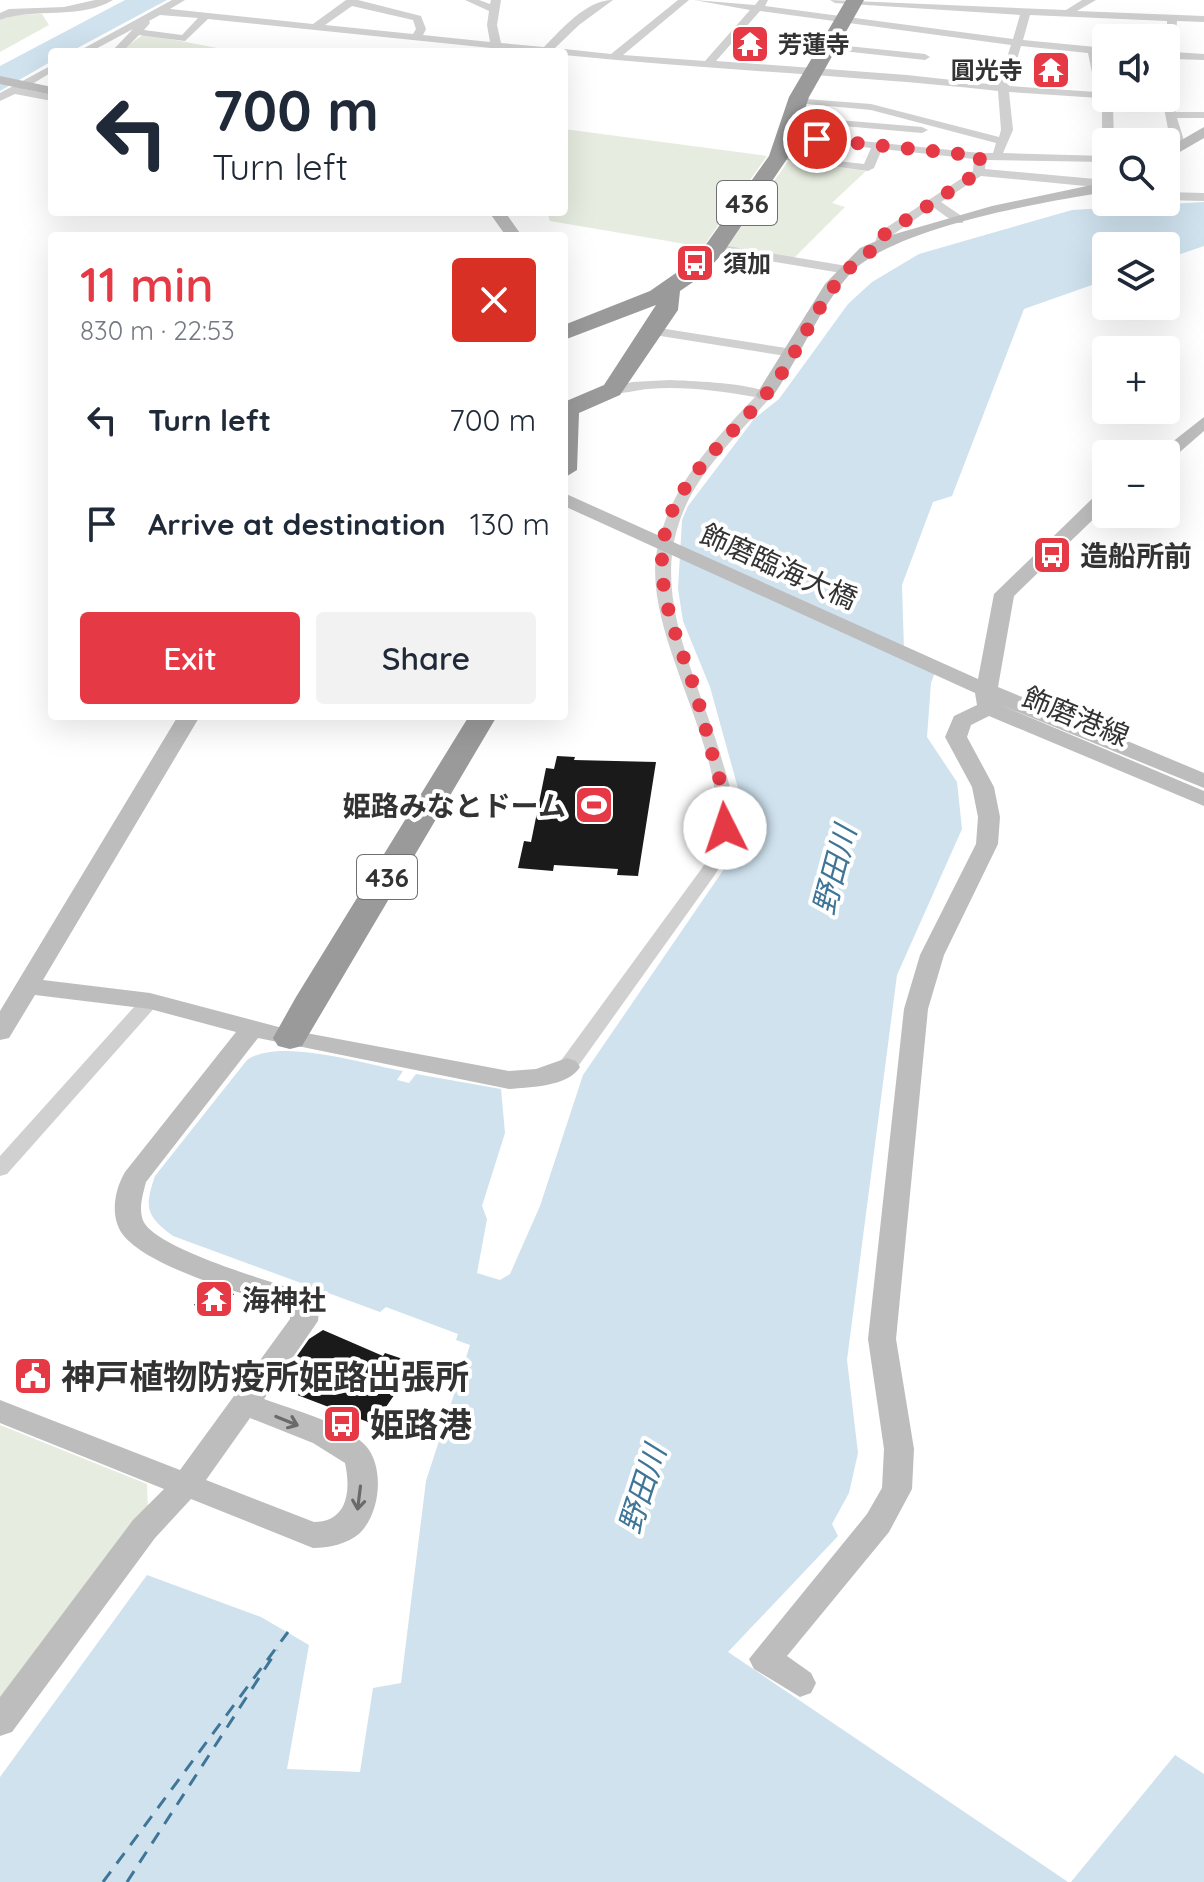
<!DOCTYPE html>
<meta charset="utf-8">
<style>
body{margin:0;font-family:Quicksand,"Noto Sans JP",sans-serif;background:#f2f2f3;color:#1f2937;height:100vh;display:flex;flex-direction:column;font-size:30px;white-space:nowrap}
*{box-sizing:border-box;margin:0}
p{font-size:26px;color:#747a83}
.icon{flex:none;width:44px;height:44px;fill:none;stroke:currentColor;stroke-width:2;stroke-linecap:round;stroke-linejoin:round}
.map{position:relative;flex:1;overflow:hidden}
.drawer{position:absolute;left:48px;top:232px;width:520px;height:488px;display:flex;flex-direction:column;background:#fff;border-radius:8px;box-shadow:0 8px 32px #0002}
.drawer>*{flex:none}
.hud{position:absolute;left:48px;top:48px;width:520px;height:168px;border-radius:8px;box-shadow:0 8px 32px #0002;background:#fff;color:#1f2937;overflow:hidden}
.buttons{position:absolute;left:1092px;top:24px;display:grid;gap:16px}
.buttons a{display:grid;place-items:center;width:88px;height:88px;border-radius:8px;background:#fff;box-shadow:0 8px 32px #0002;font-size:40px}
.pin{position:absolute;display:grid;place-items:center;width:68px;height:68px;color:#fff;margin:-34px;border:4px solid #fff;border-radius:50%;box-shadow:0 2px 8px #0007}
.me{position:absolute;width:88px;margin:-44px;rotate:356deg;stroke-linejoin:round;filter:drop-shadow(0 0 6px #0008)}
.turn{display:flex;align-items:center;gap:28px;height:168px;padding:0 32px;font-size:36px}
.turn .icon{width:104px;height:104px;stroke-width:2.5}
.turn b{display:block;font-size:56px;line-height:68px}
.round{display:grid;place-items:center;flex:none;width:84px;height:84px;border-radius:8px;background:#f2f2f3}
.overview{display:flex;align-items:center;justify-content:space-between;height:136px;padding:0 32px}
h1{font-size:48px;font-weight:600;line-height:60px;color:#e63946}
.button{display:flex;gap:16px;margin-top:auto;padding:16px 32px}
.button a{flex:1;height:92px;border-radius:8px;background:#e63946;color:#fff;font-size:32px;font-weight:600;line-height:92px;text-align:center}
.button a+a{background:#f2f2f3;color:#1f2937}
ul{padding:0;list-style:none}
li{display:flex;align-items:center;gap:24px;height:104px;padding:0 32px}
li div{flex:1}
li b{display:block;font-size:30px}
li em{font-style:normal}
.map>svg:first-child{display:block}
</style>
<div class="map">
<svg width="1204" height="1882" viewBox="0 0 1204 1882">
<rect width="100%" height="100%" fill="#fff"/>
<path fill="#e6ecdf" d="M42 14 49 25 0 52V20L15 15Z
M144 34 238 52H119Z
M564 129 767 156 703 247 550 221 547 212H564Z
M789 160 866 171 832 203 845 207 794 258 727 247Z
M0 1425 147 1484 148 1509 0 1703Z"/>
<path fill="#cfe2ee" d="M125 0H167L70 52H52V61L0 91V66Z
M1204 202V246L1166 259V246H1106V280L1024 309 952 496 933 502 902 585 904 651 938 664 931 683 927 737 957 782 962 829 897 975 847 1360 858 1453 849 1493 832 1524 838 1536 728 1652 1068 1882H0V1777L147 1575 261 1617 309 1645 287 1769 360 1772 373 1688 401 1683 426 1481 470 1345 456 1340 458 1334 386 1307 380 1312 173 1236C146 1216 144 1208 155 1176L247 1060C279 1037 364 1064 403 1071L397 1080 409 1083 416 1074 501 1089 505 1133 482 1206 487 1219 477 1273 500 1280 510 1274 540 1206 583 1075 735 853 744 810 710 687 683 621 678 589 682 520 688 506 754 419 779 399 848 304 872 282 919 254 1072 210Z
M1175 1755 1204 1774V1882H1071Z"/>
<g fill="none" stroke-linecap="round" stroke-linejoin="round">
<path stroke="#3f7597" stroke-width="3" stroke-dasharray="13 10" stroke-linecap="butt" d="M103 1882 288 1632
M127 1882 277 1650"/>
</g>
<path fill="#1a1a1a" d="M557 756 575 757 574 760 656 762 638 876 617 875 618 869 554 865 553 871 518 868 524 841 531 842 546 768 554 769Z
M209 1285 234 1294 218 1314 194 1305Z
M323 1330 383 1356 385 1353 406 1360 398 1371 408 1375 377 1420 372 1418 368 1422 279 1388 301 1358 297 1356 309 1339Z"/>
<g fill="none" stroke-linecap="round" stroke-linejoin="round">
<path fill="#d0d0d0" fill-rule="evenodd" d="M95 0H113C80 20 35 7 0 20V13L9 9 64 7Z
M172 0H185L170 9 313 24 346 0H358L421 16 426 29 423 35 490 42 487 25 489 11 465 0H479L490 4 491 0H501L497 25 501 43 544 47C562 29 586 0 613 0L579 25 555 48 611 54 678 0H689L623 55 705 61 750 10 694 0 755 5 759 0H768L765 6 1013 39 1020 15 835 3 830 0 1066 10 1082 0H1096L1077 11 1204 16V22L1177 21 1174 52 1204 54V60L1173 59 1169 78 1176 112H1204V118H1177L1186 147 1180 150 1176 149 1169 134 1164 108 1113 105 1114 142H1106V145L1102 142V101L1099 98 1009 92 1013 130 1003 153 1106 156V162L986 160 985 169 1106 180V188L981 176 941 202 963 217V223H955L933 207 888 238 886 246 880 250 874 246 878 233 973 171 974 159 882 149 874 168 868 171 779 159 775 158V154L864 164 871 148 787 138 781 135 783 133 980 153H993L996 143 871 110 797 103 793 102V98L871 104 999 137 1001 130 998 91C853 75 708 70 564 55V52L502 49V52H492L491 48 208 19 185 41 139 35 122 52H111L133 29 90 52H77ZM352 6 413 20 416 29 413 34 325 25ZM760 11 1011 45 998 85 907 75 716 61ZM160 15 198 18 182 35 144 30 150 23 149 21ZM1030 15 1167 21 1166 98H1163V101L1106 98 1099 54H1106V48L1023 40ZM1021 46 1088 53 1096 92 1009 86Z
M828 44 925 54 930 57 925 60 824 49V45Z
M52 65V72L24 89 52 95V101L15 94 0 101V93Z
M791 116 922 127 928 130 922 133 787 121V117Z
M1166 192 1204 193V201L1166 200Z
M715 244 847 266 853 270 847 274 711 251V245Z
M653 327 792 349 799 353 792 357 648 334 647 331Z
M670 380C692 381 756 383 772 395 739 436 696 470 679 523 652 602 701 684 722 760 729 783 737 807 734 832 732 849 723 862 714 876L574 1072 567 1073 557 1067 560 1062 702 868C757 784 639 647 657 550 668 489 714 440 755 397 720 391 684 386 648 389 635 390 615 397 605 390L632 382Z
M150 995 159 1001 157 1005 7 1174 0 1176V1156L143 997Z"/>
<path fill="#bdbdbd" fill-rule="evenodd" d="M0 76 52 87V95L0 84Z
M1204 127V138L1166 160V149Z
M1106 182V192C1043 202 890 228 849 275 817 312 799 359 771 399H759L756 395 825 284 860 248 888 236 992 206Z
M489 212H505L522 236H506Z
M1204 417V431L1173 458 1166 460V454H1157Z
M1106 490V507L1014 596 998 687 1204 773V788L998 704 1204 791V806L989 716 971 725 967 737 994 787 1000 817 998 844 944 955 928 1009 896 1339 914 1449 912 1489 889 1532 787 1656 811 1673 816 1683 811 1693 800 1697 754 1669 749 1659 867 1514 882 1488 884 1449 868 1339 904 1009 920 955 976 844 978 817 972 787 945 737 954 716 977 705 975 693 564 506V493L978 679 994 594 1099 492Z
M178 716H200L43 980 150 993 290 1030 509 1071 536 1069 567 1058 576 1061 580 1067C568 1087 530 1087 509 1089L258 1038 146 1182C143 1194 137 1212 145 1224 165 1252 273 1282 309 1294L319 1311 318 1321 264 1399C291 1409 347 1424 366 1446 385 1468 380 1513 360 1533 348 1544 328 1548 313 1548L191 1499 155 1538 12 1732 0 1736V1697L133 1520 164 1489 0 1423V1400L180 1470 290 1319 289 1308C248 1295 144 1267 121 1232 110 1214 115 1189 125 1172L236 1032 150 1009 35 995 9 1038 0 1040V1011ZM250 1418 313 1443 345 1463C351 1490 348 1522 314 1522L206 1480Z"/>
<path fill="#9a9a9a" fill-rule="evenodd" d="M846 0H864L809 97 789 156 723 253 702 276 680 291 678 310 620 395 579 413 577 470 564 478V402L604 385 656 305 564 340V325L650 291 686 266 707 243 769 156 789 97Z
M469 716H497L302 1046 290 1049 278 1046 273 1038 296 997Z"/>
</g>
<defs><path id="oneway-shaft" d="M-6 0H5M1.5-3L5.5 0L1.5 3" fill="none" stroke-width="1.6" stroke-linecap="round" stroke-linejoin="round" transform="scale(2)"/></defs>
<g stroke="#6a6a6a">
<use href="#oneway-shaft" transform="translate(287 1421) rotate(22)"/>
<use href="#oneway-shaft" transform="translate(359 1498) rotate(97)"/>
</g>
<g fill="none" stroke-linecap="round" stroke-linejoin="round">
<path stroke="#e63946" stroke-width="14" stroke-dasharray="0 25.2" d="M725 828C728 803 720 781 713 757 707 734 701 710 694 687 676 634 650 579 668 522 685 470 743 426 775 383 809 337 826 273 880 246L882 236 979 172 980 156 817 139"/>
</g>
<defs>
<symbol id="temple-square" viewBox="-11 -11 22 22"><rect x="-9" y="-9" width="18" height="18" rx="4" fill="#e63946" stroke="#fff"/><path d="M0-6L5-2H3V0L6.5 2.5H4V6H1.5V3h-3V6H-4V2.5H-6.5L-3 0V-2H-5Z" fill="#fff"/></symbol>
<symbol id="bus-square" viewBox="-11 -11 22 22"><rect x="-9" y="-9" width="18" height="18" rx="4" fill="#e63946" stroke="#fff"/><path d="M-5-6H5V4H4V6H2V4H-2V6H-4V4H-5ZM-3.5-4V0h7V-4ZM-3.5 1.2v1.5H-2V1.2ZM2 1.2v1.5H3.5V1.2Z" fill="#fff"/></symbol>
<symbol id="stadium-square" viewBox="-11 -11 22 22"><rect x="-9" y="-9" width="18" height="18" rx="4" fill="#e63946" stroke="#fff"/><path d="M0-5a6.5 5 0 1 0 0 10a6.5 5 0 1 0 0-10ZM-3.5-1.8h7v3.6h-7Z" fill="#fff"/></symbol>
<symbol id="civic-square" viewBox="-11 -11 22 22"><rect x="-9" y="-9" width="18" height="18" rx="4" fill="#e63946" stroke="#fff"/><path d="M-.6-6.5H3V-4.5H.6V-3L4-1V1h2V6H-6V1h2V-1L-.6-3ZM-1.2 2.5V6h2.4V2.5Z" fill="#fff"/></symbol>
</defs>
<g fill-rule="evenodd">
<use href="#temple-square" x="728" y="22" width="44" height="44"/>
<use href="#temple-square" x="1029" y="48" width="44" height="44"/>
<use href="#bus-square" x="673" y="241" width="44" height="44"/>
<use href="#bus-square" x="1030" y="533" width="44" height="44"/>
<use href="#stadium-square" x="572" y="783" width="44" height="44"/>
<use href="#temple-square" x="192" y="1277" width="44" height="44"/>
<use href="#civic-square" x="11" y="1354" width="44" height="44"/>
<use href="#bus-square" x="320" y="1402" width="44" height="44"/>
</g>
<g text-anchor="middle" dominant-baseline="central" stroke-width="8" stroke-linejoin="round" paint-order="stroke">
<g font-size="24" font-weight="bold" fill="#333" stroke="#fff" text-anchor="start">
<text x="778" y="44">芳蓮寺</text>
<text x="1023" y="70" text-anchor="end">圓光寺</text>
<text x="723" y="263">須加</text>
</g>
<g fill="#fff" stroke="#707070" stroke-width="2">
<rect x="717" y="181" width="60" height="44" rx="6"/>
<rect x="357" y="855" width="60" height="44" rx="6"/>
</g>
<g font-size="26" font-weight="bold" fill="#333">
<text x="747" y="203">436</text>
<text x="387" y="877">436</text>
</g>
<g font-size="28" font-weight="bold" fill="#333" stroke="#fff" text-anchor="start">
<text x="1080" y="555">造船所前</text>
<text x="566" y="805" text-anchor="end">姫路みなとドーム</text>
<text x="242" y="1299">海神社</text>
</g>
<g font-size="28" fill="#333" stroke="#fff">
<text transform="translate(779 566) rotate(24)">飾磨臨海大橋</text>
<text transform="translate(1076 716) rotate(22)">飾磨港線</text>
</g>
<g font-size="30" font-style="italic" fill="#3f7597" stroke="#fff">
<text transform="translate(834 870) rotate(-75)">野田川</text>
<text transform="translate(642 1489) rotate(-72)">野田川</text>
</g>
<g font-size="34" font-weight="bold" fill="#333" stroke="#fff" text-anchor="start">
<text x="61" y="1376">神戸植物防疫所姫路出張所</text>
<text x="370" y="1424">姫路港</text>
</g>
</g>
</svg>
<div class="buttons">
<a><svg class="icon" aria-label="sound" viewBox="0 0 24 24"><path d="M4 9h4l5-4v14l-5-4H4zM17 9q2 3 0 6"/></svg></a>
<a><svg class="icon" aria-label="search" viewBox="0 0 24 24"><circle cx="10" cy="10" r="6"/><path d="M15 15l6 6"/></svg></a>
<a><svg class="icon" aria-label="layers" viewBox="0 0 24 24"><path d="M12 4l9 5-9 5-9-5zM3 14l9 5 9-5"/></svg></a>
<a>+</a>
<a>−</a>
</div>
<div class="pin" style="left:817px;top:139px;background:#d93025"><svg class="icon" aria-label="arrive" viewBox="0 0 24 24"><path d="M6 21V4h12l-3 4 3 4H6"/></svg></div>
<svg class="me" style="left:725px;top:828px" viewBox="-20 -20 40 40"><circle r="19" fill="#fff"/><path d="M0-13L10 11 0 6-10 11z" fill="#e63946"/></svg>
<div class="hud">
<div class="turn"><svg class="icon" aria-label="left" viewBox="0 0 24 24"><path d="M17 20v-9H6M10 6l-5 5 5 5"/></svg><div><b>700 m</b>Turn left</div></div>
</div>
<section class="drawer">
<div class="overview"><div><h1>11 min</h1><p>830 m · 22:53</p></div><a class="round" style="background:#d93025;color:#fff"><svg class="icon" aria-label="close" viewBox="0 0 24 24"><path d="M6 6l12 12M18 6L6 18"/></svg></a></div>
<ul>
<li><svg class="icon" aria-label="left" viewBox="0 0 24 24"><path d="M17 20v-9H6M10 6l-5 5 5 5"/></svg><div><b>Turn left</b></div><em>700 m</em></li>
<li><svg class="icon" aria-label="arrive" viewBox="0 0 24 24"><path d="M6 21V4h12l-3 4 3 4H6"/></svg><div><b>Arrive at destination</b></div><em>130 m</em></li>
</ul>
<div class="button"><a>Exit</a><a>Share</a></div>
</section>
</div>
